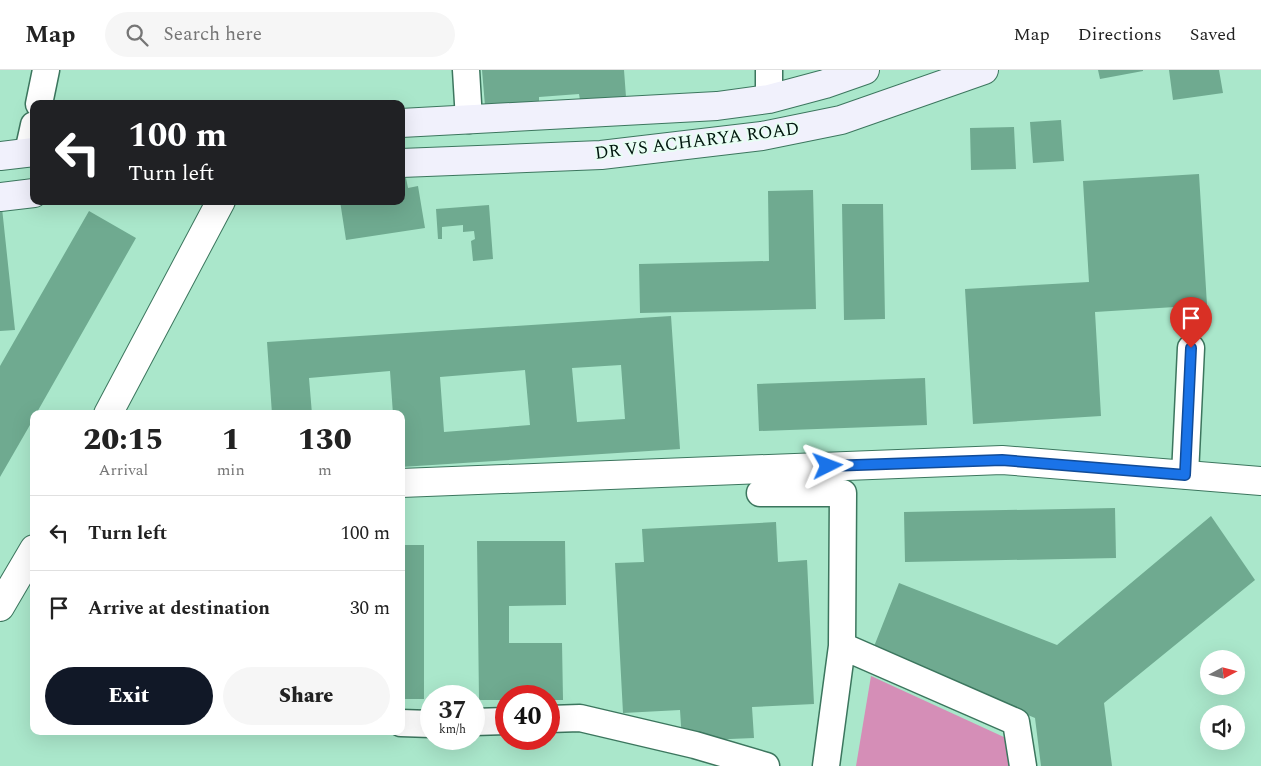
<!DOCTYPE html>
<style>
body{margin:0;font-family:Spectral,serif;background:#f6f6f6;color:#222;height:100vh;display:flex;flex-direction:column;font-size:19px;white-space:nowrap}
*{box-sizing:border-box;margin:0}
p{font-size:16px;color:#767676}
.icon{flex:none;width:28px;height:28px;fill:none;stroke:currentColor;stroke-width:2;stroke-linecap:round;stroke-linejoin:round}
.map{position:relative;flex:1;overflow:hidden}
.sheet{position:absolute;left:30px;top:340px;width:375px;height:325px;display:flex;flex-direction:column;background:#fff;border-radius:10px;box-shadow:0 5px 20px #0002}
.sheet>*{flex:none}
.hud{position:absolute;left:30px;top:30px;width:375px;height:105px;border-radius:10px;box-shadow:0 5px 20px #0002;background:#202124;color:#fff;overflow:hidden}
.needle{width:32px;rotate:83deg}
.buttons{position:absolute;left:1200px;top:580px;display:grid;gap:10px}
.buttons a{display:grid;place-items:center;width:45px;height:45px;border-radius:50%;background:#fff;box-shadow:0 5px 20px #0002;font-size:25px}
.speed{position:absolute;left:420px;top:615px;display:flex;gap:10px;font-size:25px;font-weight:700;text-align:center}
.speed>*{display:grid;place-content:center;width:65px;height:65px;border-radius:50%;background:#fff;box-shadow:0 5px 20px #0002;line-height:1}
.speed small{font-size:12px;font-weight:400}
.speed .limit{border:8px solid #d22;background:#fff;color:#111}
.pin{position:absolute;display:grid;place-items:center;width:42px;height:42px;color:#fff;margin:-51px -21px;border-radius:50% 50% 50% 0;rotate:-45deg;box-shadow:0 0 5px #0007}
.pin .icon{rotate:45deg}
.me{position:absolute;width:55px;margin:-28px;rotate:87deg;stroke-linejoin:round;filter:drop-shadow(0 0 4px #0008)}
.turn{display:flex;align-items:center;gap:18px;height:105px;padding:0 15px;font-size:22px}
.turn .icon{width:65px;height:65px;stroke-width:2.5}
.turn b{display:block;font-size:35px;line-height:42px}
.eta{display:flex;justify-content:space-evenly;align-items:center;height:85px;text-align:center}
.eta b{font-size:30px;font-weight:800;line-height:35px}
.primary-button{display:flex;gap:10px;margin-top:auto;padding:10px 15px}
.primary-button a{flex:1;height:58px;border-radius:30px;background:#111827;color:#fff;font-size:20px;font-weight:800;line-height:58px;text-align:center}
.primary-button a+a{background:#f6f6f6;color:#222}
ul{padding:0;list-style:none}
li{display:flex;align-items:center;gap:15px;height:75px;padding:0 15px;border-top:1px solid #e0e0e0}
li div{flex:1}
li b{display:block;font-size:19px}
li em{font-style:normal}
header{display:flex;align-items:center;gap:30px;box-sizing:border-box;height:70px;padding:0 25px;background:#fff;border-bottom:1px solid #e0e0e0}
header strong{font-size:24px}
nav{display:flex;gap:28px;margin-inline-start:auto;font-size:18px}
.search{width:350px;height:45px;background:#f6f6f6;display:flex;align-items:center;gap:12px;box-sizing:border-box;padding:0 18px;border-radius:28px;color:#767676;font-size:19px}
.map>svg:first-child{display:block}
</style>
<header>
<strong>Map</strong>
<div class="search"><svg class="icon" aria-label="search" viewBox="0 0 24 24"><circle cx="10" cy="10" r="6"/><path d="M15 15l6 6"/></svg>Search here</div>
<nav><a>Map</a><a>Directions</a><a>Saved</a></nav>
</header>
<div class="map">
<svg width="1261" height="696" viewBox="0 0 1261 696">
<rect width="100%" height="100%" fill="#aae7cb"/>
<path fill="#d58eb7" d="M871 606 1006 668 1010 696H856Z"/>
<path fill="#6faa90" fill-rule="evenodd" d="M482 0H624L626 27 580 30 579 24 539 27V33L485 36Z
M1098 0H1143V1L1100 9Z
M1169 0H1219L1223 23 1173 30Z
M1061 50 1064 91 1033 93 1030 52Z
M1014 57 1016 99 971 100 970 58Z
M1199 104 1207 235 1095 242 1101 346 973 354 965 219 1089 212 1083 111Z
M406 108 408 118 418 116 425 158 346 170 340 131H401V109Z
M813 120 816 239 640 243 639 194 769 191 768 121Z
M842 134H883L885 249 844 250Z
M489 135 493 189 473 191 471 171 475 169 474 161 463 162V155L442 157V169H438L436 139Z
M0 138H2L15 260 0 261Z
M89 141 136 168 36 344H34V348L0 407V296Z
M671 246 680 379 401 397V344H393L390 301 309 308 312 344H272L267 272ZM621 295 625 349 577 352 572 298ZM525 300 530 355 444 362 440 307Z
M925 308 927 355 759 361 757 314Z
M1115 438 1116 488 905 492 904 442Z
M1211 446 1255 510 1104 633 1112 696H1041L1035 648 873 579 899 513 1057 575Z
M776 452 778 492 807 490 814 634 752 637 754 668 682 671 680 640 623 643 615 493 644 492 642 459Z
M477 471H565L566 535 509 536V573H562L563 630H549V626H506V630H479Z
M401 475H424V629H401Z"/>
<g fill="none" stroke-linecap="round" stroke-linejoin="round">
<defs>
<path id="minor" d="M466 0 469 50
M769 0V29
M39 34 46 0
M28 82 34 55
M1185 405 1191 278
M760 423H843L842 576 1016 652 1023 696
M549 649 580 648 695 675 766 696
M474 652 506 651
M401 653 431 654
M826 696 842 576"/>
<path id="tertiary" d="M108 344 221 131
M401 413 1002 390 1261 411
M0 537 34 479"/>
<path id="secondary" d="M401 53 717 36 769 29 825 14 865 0
M0 86 34 82
M401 93 601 85 762 66 841 50 984 0
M0 127 34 123"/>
</defs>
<use href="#minor" stroke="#3c765e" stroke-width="29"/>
<use href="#tertiary" stroke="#3c765e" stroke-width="30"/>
<use href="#secondary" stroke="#3c765e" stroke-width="30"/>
<use href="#minor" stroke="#fff" stroke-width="26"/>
<use href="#tertiary" stroke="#fff" stroke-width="28"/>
<use href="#secondary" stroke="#f1f1fc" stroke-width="28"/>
</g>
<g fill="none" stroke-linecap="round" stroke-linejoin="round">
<defs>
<path id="route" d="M828 396 1002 390 1185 405 1191 278"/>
</defs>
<use href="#route" stroke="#114b97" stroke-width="12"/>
<use href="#route" stroke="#1a73e8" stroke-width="9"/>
</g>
<g text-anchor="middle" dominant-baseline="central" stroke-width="4" stroke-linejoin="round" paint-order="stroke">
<g font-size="18" fill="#01170e" stroke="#e7fef3">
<text transform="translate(697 71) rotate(-7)">DR VS ACHARYA ROAD</text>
</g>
</g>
</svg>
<div class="buttons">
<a><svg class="needle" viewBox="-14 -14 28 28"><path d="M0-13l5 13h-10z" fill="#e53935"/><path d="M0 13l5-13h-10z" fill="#767676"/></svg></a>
<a><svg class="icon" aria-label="sound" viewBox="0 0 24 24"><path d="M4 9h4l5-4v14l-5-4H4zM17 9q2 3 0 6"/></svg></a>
</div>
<div class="speed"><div>37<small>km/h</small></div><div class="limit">40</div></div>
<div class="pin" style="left:1191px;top:278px;background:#d93025"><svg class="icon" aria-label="arrive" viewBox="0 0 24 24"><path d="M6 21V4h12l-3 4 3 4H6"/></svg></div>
<svg class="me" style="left:828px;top:396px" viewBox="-20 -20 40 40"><path d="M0-17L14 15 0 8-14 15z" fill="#1a73e8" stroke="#fff" stroke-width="4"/></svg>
<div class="hud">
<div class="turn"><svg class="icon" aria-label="left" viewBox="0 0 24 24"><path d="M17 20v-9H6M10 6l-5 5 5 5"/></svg><div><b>100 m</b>Turn left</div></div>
</div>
<section class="sheet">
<div class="eta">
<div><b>20:15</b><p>Arrival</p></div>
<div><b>1</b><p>min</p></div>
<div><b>130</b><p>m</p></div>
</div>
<ul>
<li><svg class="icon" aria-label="left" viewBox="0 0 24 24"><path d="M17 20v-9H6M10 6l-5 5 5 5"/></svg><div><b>Turn left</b></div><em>100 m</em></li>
<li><svg class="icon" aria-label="arrive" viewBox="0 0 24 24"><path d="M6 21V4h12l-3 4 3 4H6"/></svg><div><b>Arrive at destination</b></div><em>30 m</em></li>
</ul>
<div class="primary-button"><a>Exit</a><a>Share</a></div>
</section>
</div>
